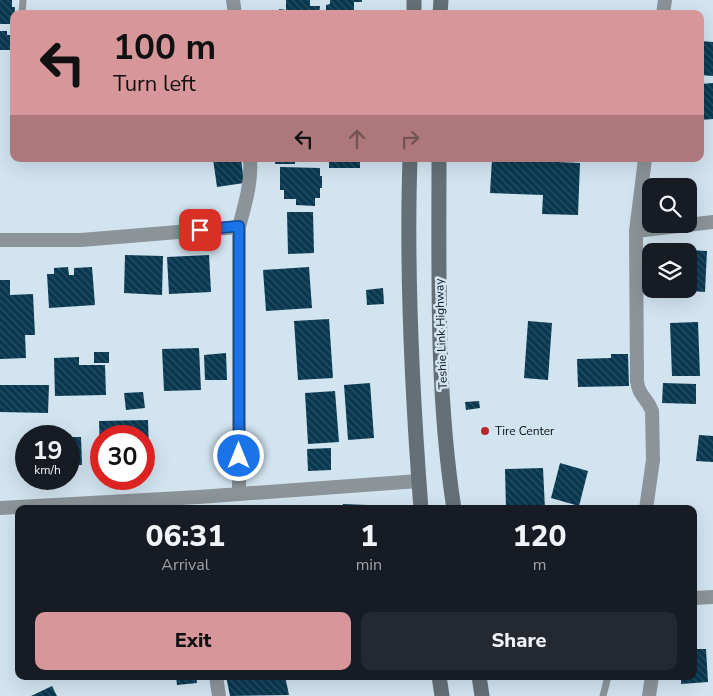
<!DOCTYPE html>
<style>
body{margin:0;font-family:"Nunito Sans",sans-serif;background:#242831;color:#f1f3f6;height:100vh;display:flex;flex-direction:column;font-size:19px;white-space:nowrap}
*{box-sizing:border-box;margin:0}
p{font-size:16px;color:#9ea1a6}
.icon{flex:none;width:28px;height:28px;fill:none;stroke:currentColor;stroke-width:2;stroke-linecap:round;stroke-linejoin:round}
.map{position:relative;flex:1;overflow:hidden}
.sheet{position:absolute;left:15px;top:505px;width:682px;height:175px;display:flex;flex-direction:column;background:#171b24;border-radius:10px;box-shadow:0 5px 20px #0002}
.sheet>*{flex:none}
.banner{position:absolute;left:10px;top:10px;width:694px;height:152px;border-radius:10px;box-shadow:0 5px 20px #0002;background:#d7979a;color:#111;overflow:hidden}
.fabs{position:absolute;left:642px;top:178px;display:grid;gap:10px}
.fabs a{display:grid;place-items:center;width:55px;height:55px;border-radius:10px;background:#171b24;box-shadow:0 5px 20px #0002;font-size:25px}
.speed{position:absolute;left:15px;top:425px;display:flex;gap:10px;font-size:25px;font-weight:700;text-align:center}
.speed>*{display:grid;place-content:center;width:65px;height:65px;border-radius:50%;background:#171b24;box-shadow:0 5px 20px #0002;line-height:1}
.speed small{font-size:12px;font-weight:400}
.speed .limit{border:8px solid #d22;background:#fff;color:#111}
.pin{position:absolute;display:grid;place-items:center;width:42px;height:42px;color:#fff;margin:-21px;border-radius:10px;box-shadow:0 2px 8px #0006}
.me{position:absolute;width:55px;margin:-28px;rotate:0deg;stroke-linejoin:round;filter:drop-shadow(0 0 4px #0008)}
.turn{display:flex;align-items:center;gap:18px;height:105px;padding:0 20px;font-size:22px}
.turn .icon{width:65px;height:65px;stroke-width:2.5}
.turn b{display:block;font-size:35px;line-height:42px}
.lanes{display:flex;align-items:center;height:48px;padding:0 20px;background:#0003;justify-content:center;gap:25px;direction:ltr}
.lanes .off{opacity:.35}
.eta{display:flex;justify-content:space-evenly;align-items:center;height:85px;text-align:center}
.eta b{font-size:30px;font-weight:800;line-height:35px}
.primary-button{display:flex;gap:10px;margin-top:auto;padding:10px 20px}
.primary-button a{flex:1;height:58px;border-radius:10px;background:#d7979a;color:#111;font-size:20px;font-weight:800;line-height:58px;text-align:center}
.primary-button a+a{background:#242831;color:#f1f3f6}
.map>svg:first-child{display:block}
</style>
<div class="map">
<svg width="713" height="696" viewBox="0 0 713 696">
<defs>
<pattern id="building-back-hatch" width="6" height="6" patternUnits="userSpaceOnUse" patternTransform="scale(1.25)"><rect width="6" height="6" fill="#083850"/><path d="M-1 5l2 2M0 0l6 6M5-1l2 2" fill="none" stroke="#2b5165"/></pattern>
</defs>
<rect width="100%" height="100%" fill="#d1e4f0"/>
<path fill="url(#building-back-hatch)" d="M0 0H12V7H15L14 24H0Z
M286 0H310V6H320L319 14H279V9L286 10Z
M330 0H362V2H354V14H326V5L330 4Z
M0 31H7V35H11V50H0Z
M700 41 713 42V76L700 75Z
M713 83V119L700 120V84Z
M213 159H241L244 183 217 187Z
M275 159H295V164H275Z
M329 159H360V168H329Z
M492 159 580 163 578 215 542 214 543 195 490 193Z
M280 167 320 168V176H322V188H320V198H315V206L296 205V199H284V190H280Z
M287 212H313L314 253 288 254Z
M689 250 707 251 705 292 678 290V289H689Z
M125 255 163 256 162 295 124 293Z
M209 255 211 292 169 294 167 257Z
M68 267 69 275H74V268L92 267 95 305 49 308 47 274H54V268Z
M309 267 312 308 266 311 263 270Z
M0 280H10V295L33 294 35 335H25L26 358 0 359Z
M383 288 384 304 367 305 366 290Z
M329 319 333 378 298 380 294 321Z
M528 321 552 323 548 380 524 378Z
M698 322 700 376H672L670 323Z
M199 348 201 390 164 391 162 349Z
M94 352H109V363H94Z
M226 353 227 380H205L204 355Z
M611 354H628L629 386 578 387 577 359 611 358Z
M79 357V365H105L106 395 55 396 54 358Z
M370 383 374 438 348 440 344 385Z
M663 383 696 384V404L662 403Z
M0 385H49L48 413 0 412Z
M335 391 339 442 308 444 305 393Z
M143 392 145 408 126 410 124 393Z
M479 401 480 408 466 410 465 402Z
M148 420 149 450H144V436H101V449H100L99 421Z
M699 435 713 436V462L696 461Z
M69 437H81L82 465H69Z
M22 438H26V465H22Z
M331 448V470L308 471 307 449Z
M560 463 588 471 579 506 551 498Z
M543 468 545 509H506L505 469Z
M343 504 368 505V509H343Z
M694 649H706L708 682 681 684V676H694Z
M176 676H196L197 683 177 685Z
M226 676H285L289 695 230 696Z
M52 686 57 696H31Z"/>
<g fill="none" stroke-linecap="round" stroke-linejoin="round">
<path stroke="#8c9499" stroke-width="7" d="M22 14 23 0
M603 696 608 676"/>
<path stroke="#8c9499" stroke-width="14" d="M233 0 235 14
M663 14 665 0
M645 159 636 231 637 381C639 397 647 397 652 411L653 460 646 509
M636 231 713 222
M0 240H81L239 227
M239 494V227C245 204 252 182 250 159
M0 508 199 497 419 481
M694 598 713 597
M216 676 219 696
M649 696 652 676"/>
<path stroke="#646f76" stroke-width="15" d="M414 14V0
M440 14 441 0
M410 159C406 275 412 392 421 509
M439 159C439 275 436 393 454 509
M439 676 442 696
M479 676 482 696"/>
</g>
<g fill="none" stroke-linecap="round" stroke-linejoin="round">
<defs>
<path id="route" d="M200 230 239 226V456"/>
</defs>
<use href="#route" stroke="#114b97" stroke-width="12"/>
<use href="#route" stroke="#1a73e8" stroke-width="9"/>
</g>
<circle fill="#b7272a" stroke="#d1e4f0" stroke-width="2" cx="485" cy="431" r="5"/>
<g text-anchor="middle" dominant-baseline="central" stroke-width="5" stroke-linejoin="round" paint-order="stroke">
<g font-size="12" fill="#070d11" stroke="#d1e4f0">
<text transform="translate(441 334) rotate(-92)">Teshie Link Highway</text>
</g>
<g font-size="12" fill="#070d11" stroke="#d1e4f0" text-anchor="start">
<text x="495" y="431">Tire Center</text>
</g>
</g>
</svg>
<div class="fabs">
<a><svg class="icon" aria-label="search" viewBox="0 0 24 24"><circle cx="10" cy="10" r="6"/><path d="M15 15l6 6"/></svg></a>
<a><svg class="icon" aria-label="layers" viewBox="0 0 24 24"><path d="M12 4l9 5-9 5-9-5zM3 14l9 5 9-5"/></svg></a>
</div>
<div class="speed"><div>19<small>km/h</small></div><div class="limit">30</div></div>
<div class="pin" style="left:200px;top:230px;background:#d93025"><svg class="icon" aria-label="arrive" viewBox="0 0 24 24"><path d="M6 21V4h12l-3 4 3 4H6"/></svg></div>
<svg class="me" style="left:239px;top:456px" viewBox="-20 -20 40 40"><circle r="17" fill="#1a73e8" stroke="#fff" stroke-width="3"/><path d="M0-11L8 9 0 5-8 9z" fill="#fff"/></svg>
<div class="banner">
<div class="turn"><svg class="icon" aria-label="left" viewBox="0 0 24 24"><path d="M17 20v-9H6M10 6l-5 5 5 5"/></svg><div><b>100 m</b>Turn left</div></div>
<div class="lanes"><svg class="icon" aria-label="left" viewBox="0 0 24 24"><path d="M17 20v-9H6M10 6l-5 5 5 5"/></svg><svg class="icon off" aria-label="ahead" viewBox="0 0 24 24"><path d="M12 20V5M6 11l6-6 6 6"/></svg><svg class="icon off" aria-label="right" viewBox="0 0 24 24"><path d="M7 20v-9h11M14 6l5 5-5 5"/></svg></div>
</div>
<section class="sheet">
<div class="eta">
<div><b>06:31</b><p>Arrival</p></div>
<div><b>1</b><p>min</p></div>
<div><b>120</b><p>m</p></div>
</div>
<div class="primary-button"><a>Exit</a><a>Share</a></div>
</section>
</div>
